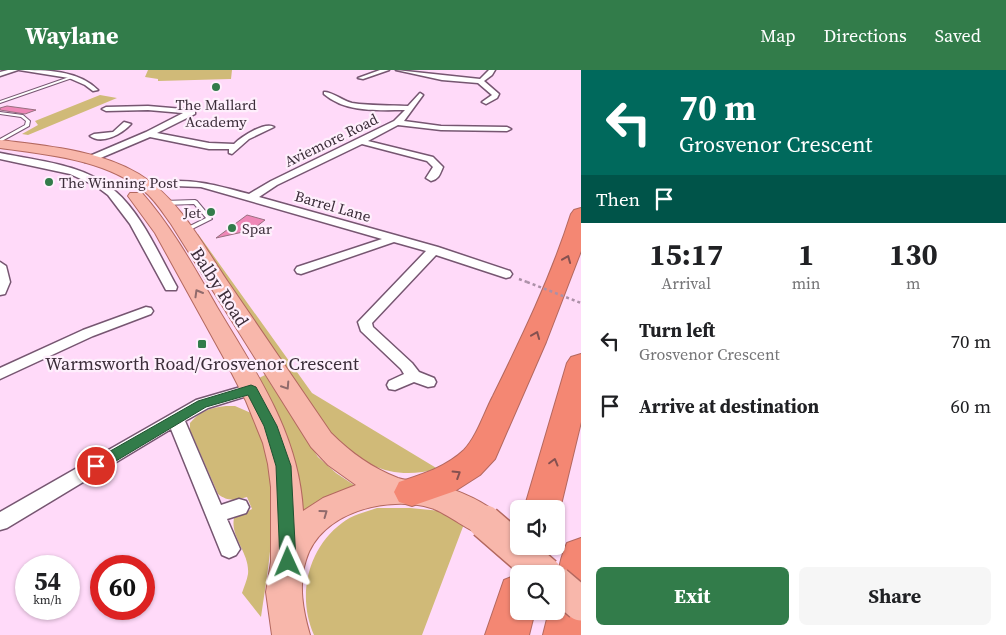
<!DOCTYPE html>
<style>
body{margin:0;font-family:"Source Serif 4",serif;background:#f6f6f6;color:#202124;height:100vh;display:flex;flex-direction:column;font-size:19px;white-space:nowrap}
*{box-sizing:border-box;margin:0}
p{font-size:16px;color:#757577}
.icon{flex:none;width:28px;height:28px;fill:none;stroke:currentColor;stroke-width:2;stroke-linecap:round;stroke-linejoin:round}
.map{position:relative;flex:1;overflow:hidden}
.sheet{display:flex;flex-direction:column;background:#fff;width:425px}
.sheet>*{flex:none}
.guide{background:#00695c;color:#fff;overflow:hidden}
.buttons{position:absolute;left:510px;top:430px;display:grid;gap:10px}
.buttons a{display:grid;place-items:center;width:55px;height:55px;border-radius:8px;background:#fff;box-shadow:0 1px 4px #0004;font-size:25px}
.speed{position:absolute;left:15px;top:485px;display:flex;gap:10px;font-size:25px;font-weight:700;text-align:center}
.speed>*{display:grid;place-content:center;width:65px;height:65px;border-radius:50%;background:#fff;box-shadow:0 1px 4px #0004;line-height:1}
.speed small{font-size:12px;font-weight:400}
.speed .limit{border:8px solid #d22;background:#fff;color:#111}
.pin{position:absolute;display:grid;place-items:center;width:42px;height:42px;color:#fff;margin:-21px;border:2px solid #fff;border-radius:50%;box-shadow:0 1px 5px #0007}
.me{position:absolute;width:55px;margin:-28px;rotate:359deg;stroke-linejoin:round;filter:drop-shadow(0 0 4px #0008)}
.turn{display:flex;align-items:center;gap:18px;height:105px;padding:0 15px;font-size:22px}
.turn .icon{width:65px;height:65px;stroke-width:2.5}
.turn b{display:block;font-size:35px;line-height:42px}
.then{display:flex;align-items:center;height:48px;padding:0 15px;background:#0003;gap:10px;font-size:19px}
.eta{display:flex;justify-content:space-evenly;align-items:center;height:85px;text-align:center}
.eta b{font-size:30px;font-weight:700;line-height:35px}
.primary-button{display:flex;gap:10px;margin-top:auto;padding:10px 15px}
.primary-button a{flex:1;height:58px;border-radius:8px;background:#327c4a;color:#fff;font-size:20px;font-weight:700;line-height:58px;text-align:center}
.primary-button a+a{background:#f6f6f6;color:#202124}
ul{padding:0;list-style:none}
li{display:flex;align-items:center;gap:15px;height:65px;padding:0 15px}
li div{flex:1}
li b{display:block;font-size:19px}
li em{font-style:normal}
header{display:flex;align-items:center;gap:30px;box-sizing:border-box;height:70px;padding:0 25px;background:#327c4a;color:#fff}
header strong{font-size:24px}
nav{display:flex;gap:28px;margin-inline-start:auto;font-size:18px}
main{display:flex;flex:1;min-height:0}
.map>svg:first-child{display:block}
</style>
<header>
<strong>Waylane</strong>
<nav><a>Map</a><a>Directions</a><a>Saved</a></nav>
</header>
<main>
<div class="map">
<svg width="581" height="565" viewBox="0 0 581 565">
<rect width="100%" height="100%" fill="#ffdaf9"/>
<path fill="#d0ba78" d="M148 0H232L231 9 158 11V9L145 7Z
M100 25 117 28 28 65 22 64 38 55 35 51Z
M198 164 312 323 438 399C395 410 371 398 336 374L196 169Z
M265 305 318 387 336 403 357 417 303 447 257 309Z
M226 336H235L251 343C285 405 271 480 261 547L242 523C244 517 247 510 248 504 250 483 230 468 234 448L252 439 247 427C236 430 228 432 218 424L190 360V353C200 341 210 338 226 336Z
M377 438H410L441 441 464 454 422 565H314C297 527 307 479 342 453 352 445 365 442 377 438Z"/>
<path fill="#ee87b7" stroke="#986f80" d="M7 36 36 40 25 44 0 40V38Z
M247 145 265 150 252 160 216 168Z"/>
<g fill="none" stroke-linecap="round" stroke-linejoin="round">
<defs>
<path id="lane" d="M72 6 75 7 0 33V31Z
M0 42 23 45 30 51 29 56 0 72V69L25 55 26 51 21 47 0 44Z
M195 130 197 131 212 149 186 162H182V160L206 148 194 134 164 135 161 133 164 131Z"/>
<path id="street" d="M8 0H18L0 6V2Z
M19 0C46 0 78 0 98 20L93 21 85 15 69 8Z
M380 0H389L363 9 358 8Z
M396 0 480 9 489 0H495L492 5 484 11 499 24 497 28 486 34 482 32 492 25 478 13 442 10Z
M324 22C331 21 343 31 352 33 371 36 389 35 408 36L420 23 423 25 404 51 441 56 507 57 511 59 507 61 441 60 398 55 368 71 433 87 443 97C440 104 439 109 431 111L426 108 433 97 427 91 362 74 277 115 259 127 438 177 510 201 512 204 510 207 506 208 436 185 372 253 373 257 412 293 419 302 434 308 436 312 434 316 428 317 414 312 395 320 389 319 387 315 389 311 404 304 401 299 361 261 358 252 426 181 394 172 301 204 297 203 295 200 297 197 382 169 201 117 175 116 148 120 143 117C148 113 155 113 161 112 193 108 219 116 249 124L271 111 394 51 405 40C378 40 346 43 324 24Z
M148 36 195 40V44L157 63 209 73 234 74C241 67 265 51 274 57L249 69 232 84 229 83V79H209L150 67 91 92H85V88L146 62 183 43 148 40 106 41 102 39 106 37Z
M124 52 131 54C122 64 102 75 90 66L94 64 113 62Z
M0 83C39 91 84 94 115 121 142 144 160 187 177 217L176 220H166L130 154 108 125 96 116 70 104 0 89Z
M0 192 6 196 10 212 5 224 0 225Z
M146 237 151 238 153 241 151 244 93 266 0 309V298L83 260Z
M251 314 257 315 259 319 257 323 208 338 185 351 221 435 239 429 246 431 249 437 246 443 227 449 240 479 236 485 229 488 222 485 171 359 7 458 0 460V442L196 330Z"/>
<path id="primary" d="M0 70C46 76 99 80 139 104 179 128 203 175 228 212 262 262 297 313 331 363 351 383 372 398 398 408 407 411 418 411 428 412 447 416 481 429 495 442 498 444 499 449 501 452L496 461C493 463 489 465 486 465 474 466 446 442 431 438 388 425 320 442 306 490 298 515 303 541 310 565H272L266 522 271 492V417L268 394 263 373 246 331 225 290 155 163 128 126 130 123H142C172 157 194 197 217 237 255 301 299 363 303 441L323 428 356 415 328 395 311 377 171 154C163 143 155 130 144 121 104 89 49 85 0 78Z"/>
<path id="highway" d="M581 138V181L546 272 495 389 480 405 455 421 412 436 399 432 394 422 399 412C423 404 446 397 464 380 477 366 484 343 493 326 522 267 551 207 571 144L574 140Z
M581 284V352L560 439 556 447V439H524L567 293 571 287Z
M581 468V565H543L549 541H556C556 517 557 495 567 473Z
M519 504V541H535L529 565H485L504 510Z"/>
</defs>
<use href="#lane" stroke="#765671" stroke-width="2"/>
<use href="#street" stroke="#765671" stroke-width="3"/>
<use href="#primary" stroke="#b3685f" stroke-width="2"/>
<use href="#highway" stroke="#b3685f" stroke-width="2"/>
<path stroke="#ab90a7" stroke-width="2.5" stroke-dasharray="3 3" stroke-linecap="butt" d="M519 209 527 212"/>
<use href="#lane" fill="#fff" fill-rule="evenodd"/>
<use href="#street" fill="#fff" fill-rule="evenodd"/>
<use href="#primary" fill="#f8b7ab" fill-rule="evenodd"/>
<use href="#highway" fill="#f48773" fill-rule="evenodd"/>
<defs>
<path id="primary-bridge" d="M485 452 545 504
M556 513 581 534"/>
</defs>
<use href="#primary-bridge" stroke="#b3685f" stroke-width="36" stroke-linecap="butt"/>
<path stroke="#ab90a7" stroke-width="2.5" stroke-dasharray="3 3" stroke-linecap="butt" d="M527 212 581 233"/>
<use href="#primary-bridge" stroke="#f8b7ab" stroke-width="33"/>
</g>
<defs><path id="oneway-chevron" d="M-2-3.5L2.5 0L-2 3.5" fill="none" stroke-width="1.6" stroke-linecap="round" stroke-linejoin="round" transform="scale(1.25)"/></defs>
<g stroke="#855150">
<use href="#oneway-chevron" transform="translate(567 189) rotate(-68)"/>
<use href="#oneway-chevron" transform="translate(536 265) rotate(-68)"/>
<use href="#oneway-chevron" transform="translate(554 392) rotate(-75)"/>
<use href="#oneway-chevron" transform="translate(457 404) rotate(-32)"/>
</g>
<g stroke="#906b6c">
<use href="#oneway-chevron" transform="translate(198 223) rotate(-120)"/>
<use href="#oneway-chevron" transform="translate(286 316) rotate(57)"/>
<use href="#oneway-chevron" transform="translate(324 443) rotate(-36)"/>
</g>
<path fill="#327c4a" stroke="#205130" d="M251 315 256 317 277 356 291 396 296 492 294 497 288 500 282 497 280 492 276 396 264 356 248 325 206 337 101 400 96 401 91 400 89 396 91 392 198 331Z"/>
<g fill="#327c4a" stroke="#feeffc" stroke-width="2">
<circle cx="216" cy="17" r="5"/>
<circle cx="49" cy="112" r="5"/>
<circle cx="211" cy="142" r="5"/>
<circle cx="232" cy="158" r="5"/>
<rect x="197" y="269" width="10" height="10" rx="2.5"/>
</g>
<g text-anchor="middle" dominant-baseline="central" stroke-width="4.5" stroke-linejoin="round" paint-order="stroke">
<g font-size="15" fill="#3b2d39" stroke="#feeffc" text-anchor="start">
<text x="216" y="34" text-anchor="middle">The Mallard<tspan x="216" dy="17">Academy</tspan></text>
<text x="59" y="112">The Winning Post</text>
<text x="201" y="142" text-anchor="end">Jet</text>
<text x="242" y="158">Spar</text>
</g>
<g font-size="15" fill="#3b2d39" stroke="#feeffc">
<text transform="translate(331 70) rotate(-26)">Aviemore Road</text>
<text transform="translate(333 136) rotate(16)">Barrel Lane</text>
</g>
<g font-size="18" fill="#3b2d39" stroke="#feeffc">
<text transform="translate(220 217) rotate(57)">Balby Road</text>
</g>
<g font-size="18" fill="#3b2d39" stroke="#feeffc">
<text x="202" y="293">Warmsworth Road/Grosvenor Crescent</text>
</g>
</g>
</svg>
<div class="buttons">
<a><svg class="icon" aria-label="sound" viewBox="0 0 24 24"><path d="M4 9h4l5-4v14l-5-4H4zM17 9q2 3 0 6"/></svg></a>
<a><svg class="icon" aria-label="search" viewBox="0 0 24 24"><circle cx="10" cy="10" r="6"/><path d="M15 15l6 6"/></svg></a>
</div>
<div class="speed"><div>54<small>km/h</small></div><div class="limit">60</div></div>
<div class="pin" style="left:96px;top:396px;background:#d93025"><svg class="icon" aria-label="arrive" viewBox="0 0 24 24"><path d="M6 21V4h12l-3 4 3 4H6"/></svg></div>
<svg class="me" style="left:288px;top:492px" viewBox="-20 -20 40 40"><path d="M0-17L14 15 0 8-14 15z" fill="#327c4a" stroke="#fff" stroke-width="4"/></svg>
</div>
<section class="sheet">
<div class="guide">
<div class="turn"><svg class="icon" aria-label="left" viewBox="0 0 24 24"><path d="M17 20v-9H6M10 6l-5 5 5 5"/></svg><div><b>70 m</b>Grosvenor Crescent</div></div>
<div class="then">Then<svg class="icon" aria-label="arrive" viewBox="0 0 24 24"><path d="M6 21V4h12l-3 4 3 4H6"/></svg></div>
</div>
<div class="eta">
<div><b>15:17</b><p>Arrival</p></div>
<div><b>1</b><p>min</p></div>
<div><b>130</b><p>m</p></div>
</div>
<ul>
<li><svg class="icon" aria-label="left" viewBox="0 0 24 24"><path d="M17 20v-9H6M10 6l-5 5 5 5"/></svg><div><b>Turn left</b><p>Grosvenor Crescent</p></div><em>70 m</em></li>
<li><svg class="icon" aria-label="arrive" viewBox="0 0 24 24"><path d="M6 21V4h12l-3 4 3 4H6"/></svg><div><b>Arrive at destination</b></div><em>60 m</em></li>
</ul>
<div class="primary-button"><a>Exit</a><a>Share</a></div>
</section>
</main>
